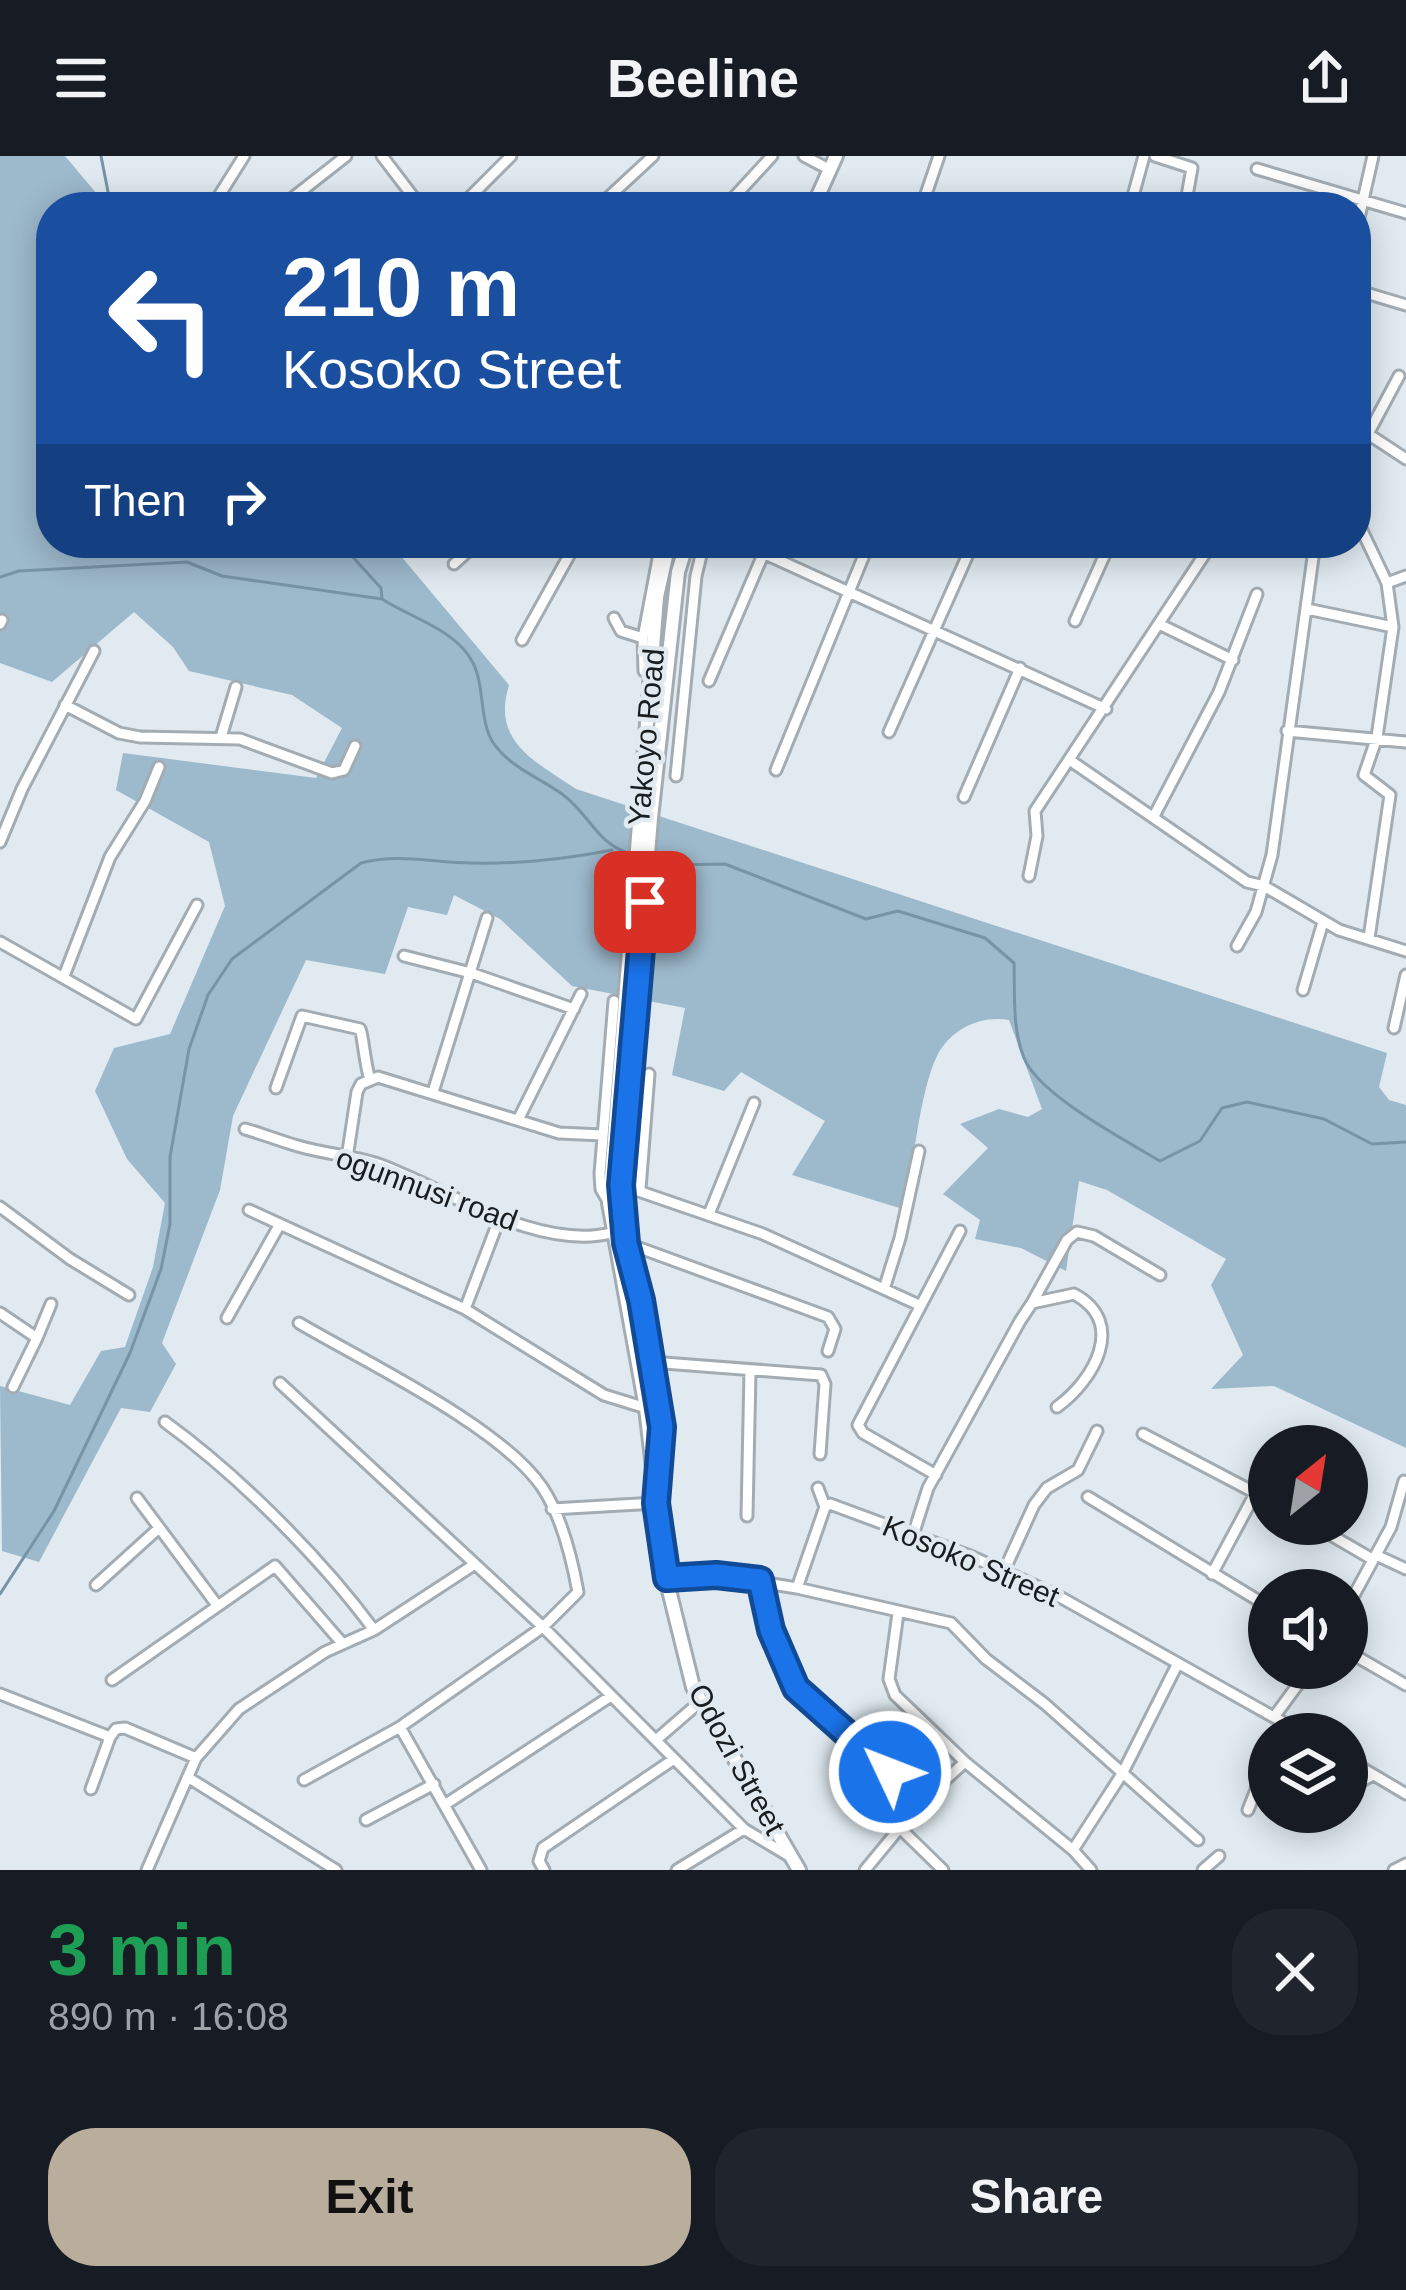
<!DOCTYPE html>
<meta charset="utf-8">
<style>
body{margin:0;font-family:Arial,sans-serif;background:#20242c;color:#f1f3f6;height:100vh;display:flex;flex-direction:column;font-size:45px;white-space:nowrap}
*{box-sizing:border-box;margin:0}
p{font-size:39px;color:#9ea1a6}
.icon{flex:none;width:66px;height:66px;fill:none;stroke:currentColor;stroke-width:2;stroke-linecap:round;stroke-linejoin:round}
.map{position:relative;height:1714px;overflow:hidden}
.drawer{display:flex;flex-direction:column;background:#171b24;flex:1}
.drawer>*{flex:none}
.top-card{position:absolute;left:36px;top:36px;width:1335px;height:366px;border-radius:48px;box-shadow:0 6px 30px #0003;background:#1a4fa0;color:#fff;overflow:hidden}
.needle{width:78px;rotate:30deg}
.controls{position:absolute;left:1248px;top:1269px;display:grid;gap:24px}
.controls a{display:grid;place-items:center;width:120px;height:120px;border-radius:50%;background:#171b24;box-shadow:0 6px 30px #0003;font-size:60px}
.pin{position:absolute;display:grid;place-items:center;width:102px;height:102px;color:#fff;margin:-51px;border-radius:24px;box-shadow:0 6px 18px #0006}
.me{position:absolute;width:132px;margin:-66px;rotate:313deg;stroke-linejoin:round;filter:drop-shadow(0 0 9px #0008)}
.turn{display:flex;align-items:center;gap:42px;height:252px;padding:0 48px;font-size:54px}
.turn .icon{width:156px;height:156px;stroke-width:2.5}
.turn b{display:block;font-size:84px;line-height:102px}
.then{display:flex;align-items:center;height:114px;padding:0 48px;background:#0003;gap:24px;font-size:45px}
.round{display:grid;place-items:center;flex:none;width:126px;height:126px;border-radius:48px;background:#20242c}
.overview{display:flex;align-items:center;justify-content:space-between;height:204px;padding:0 48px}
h1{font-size:72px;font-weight:700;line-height:90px;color:#1e9e55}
.cta{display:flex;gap:24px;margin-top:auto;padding:24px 48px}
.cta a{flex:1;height:138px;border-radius:48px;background:#b9ad9b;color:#111;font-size:48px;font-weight:700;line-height:138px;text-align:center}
.cta a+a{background:#20242c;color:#f1f3f6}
header{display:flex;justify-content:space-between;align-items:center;height:156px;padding:0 48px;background:#171b24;font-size:54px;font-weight:700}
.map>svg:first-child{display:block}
</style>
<header><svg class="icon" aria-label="menu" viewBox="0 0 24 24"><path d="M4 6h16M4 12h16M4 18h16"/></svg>Beeline<svg class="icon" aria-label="share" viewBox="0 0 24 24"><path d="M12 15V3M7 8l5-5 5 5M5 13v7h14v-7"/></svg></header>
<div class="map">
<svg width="1406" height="1714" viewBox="0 0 1406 1714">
<rect width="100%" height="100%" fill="#e0eaf0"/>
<path fill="#9db9cc" d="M0 0H65L108 51H51V387H390L509 529C491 586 536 606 576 633L1387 897 1379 931 1389 944 1406 949V1292L1274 1230 1211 1233 1243 1199 1211 1129 1226 1103 1107 1034 1079 1025 1066 1115 1021 1092 975 1083 980 1064 943 1038 988 992 960 968 999 953 1028 961 1042 953 1009 864C982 859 952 872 938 898 920 932 912 1014 906 1054L792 1019 825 965 741 916 724 935 672 919 685 852 572 830 500 763 454 739 447 759 408 751 385 818 306 804 233 960 220 1034 162 1187 176 1208 150 1256 121 1252 39 1406 2 1395 0 1230 70 1249 101 1195 125 1191 153 1111 165 1047 127 1003 95 935 114 892 170 878 225 750 209 686 116 634 123 597 316 622 342 572 292 539 189 515 173 491 134 456 52 526 0 507Z"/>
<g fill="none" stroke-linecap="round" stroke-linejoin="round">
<path stroke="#7794a6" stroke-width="3" d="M101 0 111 51
M340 387 381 432 382 443C411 462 457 474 473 507 485 530 479 567 494 588 511 612 540 622 562 638 589 657 596 688 631 698
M0 421 19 415 187 406 222 420 382 443
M652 703 672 709 725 708 866 763 898 755 985 782 1014 807C1015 838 1012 873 1024 902 1039 939 1125 984 1160 1005L1200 985 1222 952 1247 946 1324 963 1372 988 1406 986
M0 1438 54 1355 130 1197 161 1113 170 1068V1001L189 893 208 839 232 803 361 707C399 697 434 707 472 707 519 708 567 703 612 694"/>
<defs>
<path id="minor" d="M382 0 421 51
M804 0 823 10
M1155 0 1192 12 1185 51
M1257 13 1406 57
M925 41 939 0
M212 51 244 0
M281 51 346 0
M460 51 511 0
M598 51 653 0
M725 51 772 0
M1130 51 1144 0
M1356 75 1373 0
M1356 134 1406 149
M1356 270 1406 303
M1368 278 1399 220
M1356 362 1387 427 1393 471 1377 581 1364 619 1390 639 1369 782
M741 387 1106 553
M454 408 477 387
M1387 427 1406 420
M1307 453 1393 471
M614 462 621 475 643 482
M1075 465 1110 387
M0 468 2 464
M1161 469 1233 504
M522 484 576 387
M644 515 643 482 661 387
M709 525 768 387
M65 549 119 577 140 581 240 583 332 617 344 614 355 590
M1287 575 1406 586
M889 576 973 387
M221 581 236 531
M1071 605 1247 726 1264 730 1339 774 1406 795
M776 614 869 387
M676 620 696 420 704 387
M964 641 1020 512
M1154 660 1219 536 1257 438
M0 686 22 633 94 495
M1029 720 1037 680 1035 655 1212 387
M0 786 136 863 197 749
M1237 790 1256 756 1272 699 1315 387
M404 800 471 817 574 853
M64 820 110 701 145 645 159 611
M1303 834 1323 766
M1394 872 1406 819
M276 932 302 860 360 873C363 879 365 910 370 923
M433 936 487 762
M518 964 581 838
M245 973C263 978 280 985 298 990 325 998 355 1000 381 1009 447 1034 539 1095 611 1077
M347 1002 357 936 361 928 378 921 559 977 602 979
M621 1029 763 1078 919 1149
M640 1033 649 918
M609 1047 601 1033 600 1018 614 845
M0 1051 70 1103 129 1139
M249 1054 465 1153 604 1239 646 1252
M709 1058 754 947
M626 1087 828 1161 835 1173 828 1195
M885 1130 900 1082 919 995
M1032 1147 1067 1084 1077 1076 1094 1080 1160 1119
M465 1153 500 1061
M0 1157 37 1182 51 1148
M227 1162 280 1068
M299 1167C365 1206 500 1270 542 1331 561 1359 572 1403 578 1436L543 1471 400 1571 304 1624
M651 1206 821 1219 825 1228 820 1298
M280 1227 543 1471 744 1673 789 1700
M13 1231 37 1182
M165 1266C238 1319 320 1401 374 1474
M1143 1278 1269 1344
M936 1319 863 1277 858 1269 960 1075
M818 1332 825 1351
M1088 1341 1269 1451
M137 1342 217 1449
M552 1353 656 1347
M747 1360 750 1215
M1312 1368 1372 1403 1378 1400 1406 1413
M913 1379 928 1332 1020 1165 1032 1147 1074 1138C1128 1167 1093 1225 1057 1251
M1004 1415 1034 1349 1047 1332 1078 1314 1097 1275
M1212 1418 1256 1336
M666 1422 716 1419 797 1432 825 1351 830 1348 973 1401 1060 1441 1304 1578
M761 1424 771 1474 796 1532 922 1645
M96 1429 159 1372
M797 1432 951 1467 986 1503 1045 1548 1198 1684
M1347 1452 1391 1371 1404 1325
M898 1457 889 1523 895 1539 965 1606 1073 1694 1091 1714
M1347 1495 1406 1529
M112 1524 275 1410 342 1487
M0 1538 110 1581 116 1573 125 1572 196 1602
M1274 1561 1310 1512
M400 1571 481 1714
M656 1584 701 1545
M1347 1603 1406 1638
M189 1622 336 1714
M91 1633 110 1581
M1347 1633 1373 1619
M446 1648 611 1540
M1248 1654 1269 1601
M366 1664 434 1628
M900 1672 943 1714
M1073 1694 1122 1618 1178 1507
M147 1714 196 1602 239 1553 325 1496 374 1474 472 1410
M544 1714 539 1705 543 1692 674 1603
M677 1714 744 1673
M865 1714 922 1645 965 1606
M1203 1714 1219 1700
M1394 1714 1406 1708"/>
<path id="major" d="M813 51 836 0
M669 387 657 441 609 1047 646 1252 666 1422 693 1531 799 1714
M659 1316C669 1219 626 1126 621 1029L651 662 678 416 687 387"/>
</defs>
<use href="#minor" stroke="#a3acb2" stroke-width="15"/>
<use href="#major" stroke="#a3acb2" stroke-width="18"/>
<use href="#minor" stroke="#fff" stroke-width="9"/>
<use href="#major" stroke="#fff" stroke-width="12"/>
</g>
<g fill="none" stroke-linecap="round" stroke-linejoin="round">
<defs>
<path id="route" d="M645 746 621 1029 626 1087 641 1144 662 1271 656 1347 667 1422 716 1419 760 1424 771 1474 796 1532 890 1616"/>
</defs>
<use href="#route" stroke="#114b97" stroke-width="30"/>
<use href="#route" stroke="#1a73e8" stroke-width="21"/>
</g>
<g text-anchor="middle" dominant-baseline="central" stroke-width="9" stroke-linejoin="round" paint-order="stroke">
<g font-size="30" fill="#191d1f" stroke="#e0eaf0">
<text transform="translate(646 581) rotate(-85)">Yakoyo Road</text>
<text transform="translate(427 1033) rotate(20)">ogunnusi road</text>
<text transform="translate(971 1405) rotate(23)">Kosoko Street</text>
<text transform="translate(737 1603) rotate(61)">Odozi Street</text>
</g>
</g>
</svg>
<div class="controls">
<a><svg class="needle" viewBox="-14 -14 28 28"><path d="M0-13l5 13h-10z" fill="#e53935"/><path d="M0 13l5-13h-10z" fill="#9ea1a6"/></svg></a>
<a><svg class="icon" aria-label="sound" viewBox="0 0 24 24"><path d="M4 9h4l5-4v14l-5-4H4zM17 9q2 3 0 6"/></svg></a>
<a><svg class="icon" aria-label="layers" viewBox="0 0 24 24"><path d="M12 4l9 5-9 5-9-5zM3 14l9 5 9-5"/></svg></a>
</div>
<div class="pin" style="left:645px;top:746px;background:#d93025"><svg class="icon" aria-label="arrive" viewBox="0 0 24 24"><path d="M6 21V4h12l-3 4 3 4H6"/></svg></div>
<svg class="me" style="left:890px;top:1616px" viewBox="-20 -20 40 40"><circle r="17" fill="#1a73e8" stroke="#fff" stroke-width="3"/><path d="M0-11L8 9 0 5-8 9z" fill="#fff"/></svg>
<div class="top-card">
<div class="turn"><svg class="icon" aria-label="left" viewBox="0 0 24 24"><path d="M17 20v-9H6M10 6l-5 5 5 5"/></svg><div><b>210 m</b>Kosoko Street</div></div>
<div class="then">Then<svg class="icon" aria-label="right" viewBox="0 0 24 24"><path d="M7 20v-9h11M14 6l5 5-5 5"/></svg></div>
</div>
</div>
<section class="drawer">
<div class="overview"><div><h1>3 min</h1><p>890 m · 16:08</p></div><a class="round"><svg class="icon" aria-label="close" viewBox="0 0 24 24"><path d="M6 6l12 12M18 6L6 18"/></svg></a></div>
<div class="cta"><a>Exit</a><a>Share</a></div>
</section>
